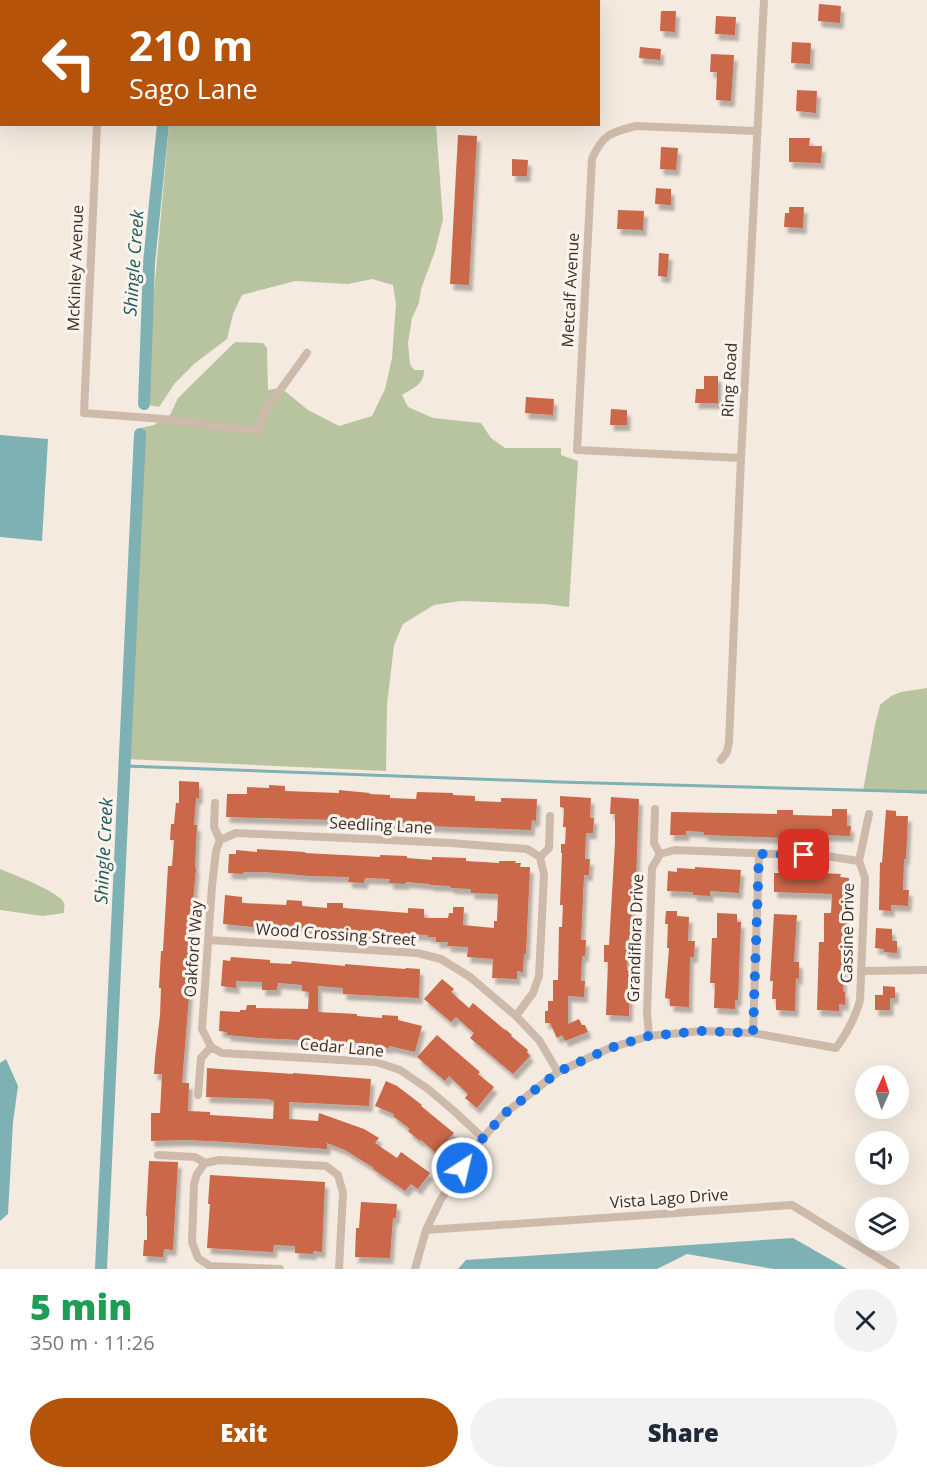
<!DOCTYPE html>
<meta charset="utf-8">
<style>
body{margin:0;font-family:"Open Sans",sans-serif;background:#f2f2f3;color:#1f2937;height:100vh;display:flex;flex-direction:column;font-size:22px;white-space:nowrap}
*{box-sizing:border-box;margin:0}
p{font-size:20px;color:#747a83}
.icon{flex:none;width:33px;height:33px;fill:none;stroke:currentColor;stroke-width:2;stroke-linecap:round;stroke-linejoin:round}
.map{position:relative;height:1269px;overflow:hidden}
.sheet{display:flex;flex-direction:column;background:#fff;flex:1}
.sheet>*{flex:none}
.hud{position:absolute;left:0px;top:0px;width:600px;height:126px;box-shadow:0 6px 24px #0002;background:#b45309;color:#fff;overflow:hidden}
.needle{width:39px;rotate:3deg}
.controls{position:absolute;left:855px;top:1065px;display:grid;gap:12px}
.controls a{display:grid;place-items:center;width:54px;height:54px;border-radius:50%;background:#fff;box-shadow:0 6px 24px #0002;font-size:30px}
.pin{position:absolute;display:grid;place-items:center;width:51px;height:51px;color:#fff;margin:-26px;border-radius:12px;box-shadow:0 3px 9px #0006}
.me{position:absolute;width:66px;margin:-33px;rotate:35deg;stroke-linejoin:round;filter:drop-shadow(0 0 4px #0008)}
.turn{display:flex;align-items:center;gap:21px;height:126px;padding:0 30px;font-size:27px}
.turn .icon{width:78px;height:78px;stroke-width:2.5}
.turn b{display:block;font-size:42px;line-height:51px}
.round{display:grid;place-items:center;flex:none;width:63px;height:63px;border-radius:32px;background:#f2f2f3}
.headline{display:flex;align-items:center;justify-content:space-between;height:102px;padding:0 30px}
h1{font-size:36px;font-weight:800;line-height:45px;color:#1e9e55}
.cta{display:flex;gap:12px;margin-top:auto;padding:12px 30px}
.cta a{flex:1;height:69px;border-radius:36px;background:#b45309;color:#fff;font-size:24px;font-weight:800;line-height:69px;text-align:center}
.cta a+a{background:#f2f2f3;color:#1f2937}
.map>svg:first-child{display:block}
</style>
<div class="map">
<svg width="927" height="1269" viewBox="0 0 927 1269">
<defs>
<filter id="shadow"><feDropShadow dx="3.5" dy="6" stdDeviation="1.5" flood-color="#0004"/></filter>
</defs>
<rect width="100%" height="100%" fill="#f4eae0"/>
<path fill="#b8c49f" d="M169 125H436L443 220 435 251 421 289 419 303 412 318 408 343 410 364 414 370H424C424 385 413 388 402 395L408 407 433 418 481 423 491 438 505 448H561V455L578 461 569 607 545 604 460 601 434 605 403 624 394 645 387 705 386 771 126 759 141 428 154 425 170 415 178 398 235 342 263 343 267 348 268 390 281 388 308 410 339 426 372 416 385 389 392 358 396 304 393 285 372 279 348 284 295 281 242 295 233 314 227 339 194 364 175 383 159 407 144 404Z
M927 688V794L863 791 875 725 880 705 891 696 901 692Z
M0 869C12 874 60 892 64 903 65 906 64 909 64 913L43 916 0 910Z"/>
<path fill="#7db1b3" d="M0 435 48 439 42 541 0 537Z
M6 1059 18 1086 13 1122 8 1214 0 1221V1063Z
M793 1238 847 1269H774L687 1254 657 1269H458L466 1260Z"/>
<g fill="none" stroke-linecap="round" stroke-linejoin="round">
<path stroke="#7db1b3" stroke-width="3" d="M125 766 559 782 927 792"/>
<path stroke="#7db1b3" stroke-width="12" d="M144 404 149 263 163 124
M101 1269 140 434"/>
</g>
<path fill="#ca6748" filter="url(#shadow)" d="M819 4 841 6 840 23 818 21Z
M661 11H676L675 32 660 31Z
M716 16 736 17 735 35 715 34Z
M792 42 811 43 810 64 791 63Z
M640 47 661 49 660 60 639 58Z
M711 54 734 55 731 101 716 100 717 72H710Z
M797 90 817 91 816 113 796 111Z
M458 135 477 136 469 285 450 284Z
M789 138H810L809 146H822L821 163 789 162Z
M661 147 678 148 676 170 660 169Z
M512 159 528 160 527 176H512Z
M656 188 671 189V205L655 204Z
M789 207H804L803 228 784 227 785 213H789Z
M618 210 644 211 643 230 617 229Z
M659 253 669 254 667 277 658 276Z
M704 376H718V403H695L696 389H704Z
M526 397 554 399 553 415 525 413Z
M611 409 627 410V425H610Z
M179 781 199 782V798H196L194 825H197L195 867 196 868 192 911 189 996 182 1083H189L188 1111 210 1112V1115L273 1119 274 1101 270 1100V1099L206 1097 207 1068 293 1074V1073L371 1079 369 1106 289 1102V1119L318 1121 319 1113 364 1129 379 1138 375 1143 397 1158 401 1152 430 1173 418 1189 411 1184 405 1191 373 1169 374 1168 345 1150 327 1143V1149L228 1142 188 1140 151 1141V1113H160L162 1074H154L155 1058 160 1015 161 988H159L161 951H163L168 866H172L174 840H170L171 824H174L176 803H179Z
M269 785 285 786V791L339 793V790L349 791 370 793 369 794 390 795V798L416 799 417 792 453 793V795L475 796V801L501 802V798L537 799 536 821 532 820 531 830 429 826 394 823H358L336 820 226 817 227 794H247V787L269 788Z
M560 796 591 798 590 818H594L593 833H586L585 859H590L589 875H584L581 940H586L585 956H582L581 981H585L584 997 568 996V1024L579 1019 582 1025H585L588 1032 565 1041 562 1035 557 1038 550 1023H545V1011H548V1001H553V980H558L559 927H562L563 905H560L562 853H561V844H565L566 827H563L564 808 560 807Z
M611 797 639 799 635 908H632L630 939H628L627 970 632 971V983H630L629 1016 606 1015 608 962H604V945H609L615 842V814H610Z
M832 809H847V826H851L850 836 816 835 815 839 704 835V832L686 831V835H670L671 812 777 814V810H793V815L832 816Z
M886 810 896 811V816H908L906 859H904L903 890H909L908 906 891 905V911L879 910 880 862 882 863Z
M257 849 305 852V853L380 857V855L407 856V858L432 860V857L466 858V861L499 863V861H516L515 863H521L520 867H530L526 954H524L523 972 517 971V979L492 978 493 959 467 957 468 947 447 946 448 942H436V937H428V935L403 934V936L354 933 355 931 285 927 253 926V927L223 924 225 895 242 897V903L286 905 287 900 302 901V906L327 908V903H343V908L408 913V908L424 909V918H448L449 913H453V907H464L463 925 494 928V921H497L498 894 471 893V889L450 888 451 886 430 885V884L406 882 405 884 389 883 390 879 365 878 364 883 348 882 349 877 309 876 264 872H244L243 874 228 873 229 854H236V850L257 852Z
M695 867 741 870 739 893 710 891V896L693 895V892L667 891 668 871 677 872V868L695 869Z
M782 869 822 870V873L841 874 840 877 849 878 848 899 844 898V922H847L846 959H843V991L845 992V1005L839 1004V1011L817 1010 819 942H824V913H831L832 894 774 892V873H782Z
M666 911H677V916L689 917 688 941H695L694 957H690L689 1007 670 1006V999L665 998 669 948H667L668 924H665Z
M717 913 737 914V922H741L738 1000H735V1009L714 1008 715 983H710L712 938H717Z
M774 914 797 915 794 962H799V979L796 978 795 1011 776 1010V999H772L773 981H770Z
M876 928 892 929V941H897V953L884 952V949L875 948Z
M231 957 270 960V963L291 964 292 961 345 966V964L405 969 406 968 420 969 419 998 343 994V988L318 986V1012L357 1014V1016L382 1018V1015L398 1016V1020L422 1026 415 1052 389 1046V1048L361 1043 259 1038 227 1035V1032L219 1031 220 1011 240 1012V1010H246L247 1005H256V1008L308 1009 309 992 302 991V985L278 983 277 990H262V982L236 981V988L221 986 223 960 230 961Z
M442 979 454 989 451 992 469 1008 473 1003 505 1030V1029L512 1035 511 1036 528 1050 527 1052 530 1056 513 1074 470 1038 474 1033 456 1017 451 1022 424 999Z
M883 986 895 987V998H890V1010H875V995H883Z
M437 1035 480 1072 478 1074 494 1087 477 1108 465 1098 468 1094 449 1076 445 1081 417 1057Z
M386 1081 397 1086 422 1105 421 1106 454 1133 436 1153 421 1140 420 1141 408 1131 410 1129 393 1116 394 1114 375 1106Z
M149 1161 178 1162 173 1250 164 1249 163 1257 143 1256 144 1240H147V1216H146Z
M210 1175 325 1182 322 1252 314 1251 313 1254 295 1253V1246L274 1245 273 1252 207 1248 210 1204H208Z
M361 1202 397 1204 396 1218H393L390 1258 355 1257 356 1228H359Z"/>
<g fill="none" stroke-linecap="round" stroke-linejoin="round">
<path stroke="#cdbaab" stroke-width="8" d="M103 2V0
M97 124 84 413 163 419 259 431 263 414 307 353
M741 458 577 450 592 159C602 135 611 132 636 126L756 131
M721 760 727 752 729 742 741 458 764 0
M220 840 236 833 451 843 527 849 540 857
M660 854 675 850 826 856 859 861
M540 857 549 848 550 816
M209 940 417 953 441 959 470 977 516 1016 539 1040 558 1072
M862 971 927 970
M516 1016 533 993 539 976 544 875 540 857
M753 1033 759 854
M649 1036 647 1013 652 868 660 854 654 843 655 809
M211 1047 222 1053 376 1062 400 1070 428 1089 454 1111 483 1138
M211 1047 202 1029 212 886 216 851 220 840 214 827 215 803
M198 1095 201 1058 211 1047
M158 1155 195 1157 205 1163 219 1160 326 1166 338 1175 343 1193 339 1269
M205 1163 197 1174 194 1184 192 1242 198 1258 210 1266 280 1269
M426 1230 792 1205 896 1269
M415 1269 426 1230 441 1199 483 1138 504 1114 558 1072 610 1048 649 1036 702 1031 753 1033 836 1048C847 1033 855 1019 860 1000L865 878 859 861 869 814"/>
</g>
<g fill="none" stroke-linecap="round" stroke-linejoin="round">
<path stroke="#1a73e8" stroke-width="10" stroke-dasharray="0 18" d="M462 1168 483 1138 504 1114 558 1072 610 1048 649 1036 702 1031 753 1033 759 854 804 855"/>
</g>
<g text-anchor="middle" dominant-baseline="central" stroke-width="6" stroke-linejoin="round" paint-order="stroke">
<g font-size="16" fill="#3b2f2a" stroke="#fbf4ed">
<text transform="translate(75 268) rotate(-88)">McKinley Avenue</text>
<text transform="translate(570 290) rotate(-87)">Metcalf Avenue</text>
<text transform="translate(729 380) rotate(-87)">Ring Road</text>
<text transform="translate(381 825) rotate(3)">Seedling Lane</text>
<text transform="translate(847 933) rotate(-89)">Cassine Drive</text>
<text transform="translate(336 934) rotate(4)">Wood Crossing Street</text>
<text transform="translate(635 938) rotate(-88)">Grandiflora Drive</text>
<text transform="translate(193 949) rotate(-86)">Oakford Way</text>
<text transform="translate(342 1047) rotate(5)">Cedar Lane</text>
<text transform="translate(669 1198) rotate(-4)">Vista Lago Drive</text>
</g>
<g font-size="18" font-style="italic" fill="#1e5a5e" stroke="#fbf4ed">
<text transform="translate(133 263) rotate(-86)">Shingle Creek</text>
<text transform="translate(103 851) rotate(-87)">Shingle Creek</text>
</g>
</g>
</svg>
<div class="controls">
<a><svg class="needle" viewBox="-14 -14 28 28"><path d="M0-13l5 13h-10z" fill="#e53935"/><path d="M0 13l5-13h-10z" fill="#747a83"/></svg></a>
<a><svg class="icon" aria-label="sound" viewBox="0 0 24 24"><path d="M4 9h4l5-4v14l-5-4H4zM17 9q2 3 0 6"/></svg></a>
<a><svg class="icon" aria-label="layers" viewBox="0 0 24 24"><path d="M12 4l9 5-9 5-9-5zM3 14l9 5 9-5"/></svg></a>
</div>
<div class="pin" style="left:804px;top:855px;background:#d93025"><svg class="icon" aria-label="arrive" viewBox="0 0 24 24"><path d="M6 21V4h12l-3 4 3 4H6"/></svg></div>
<svg class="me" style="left:462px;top:1168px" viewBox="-20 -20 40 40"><circle r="17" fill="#1a73e8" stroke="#fff" stroke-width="3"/><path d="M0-11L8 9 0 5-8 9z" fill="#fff"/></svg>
<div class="hud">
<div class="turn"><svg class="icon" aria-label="left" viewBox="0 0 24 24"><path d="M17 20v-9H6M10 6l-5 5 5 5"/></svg><div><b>210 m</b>Sago Lane</div></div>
</div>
</div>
<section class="sheet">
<div class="headline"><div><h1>5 min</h1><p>350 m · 11:26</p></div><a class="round"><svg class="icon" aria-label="close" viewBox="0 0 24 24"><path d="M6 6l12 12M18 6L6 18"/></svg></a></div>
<div class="cta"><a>Exit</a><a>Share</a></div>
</section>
